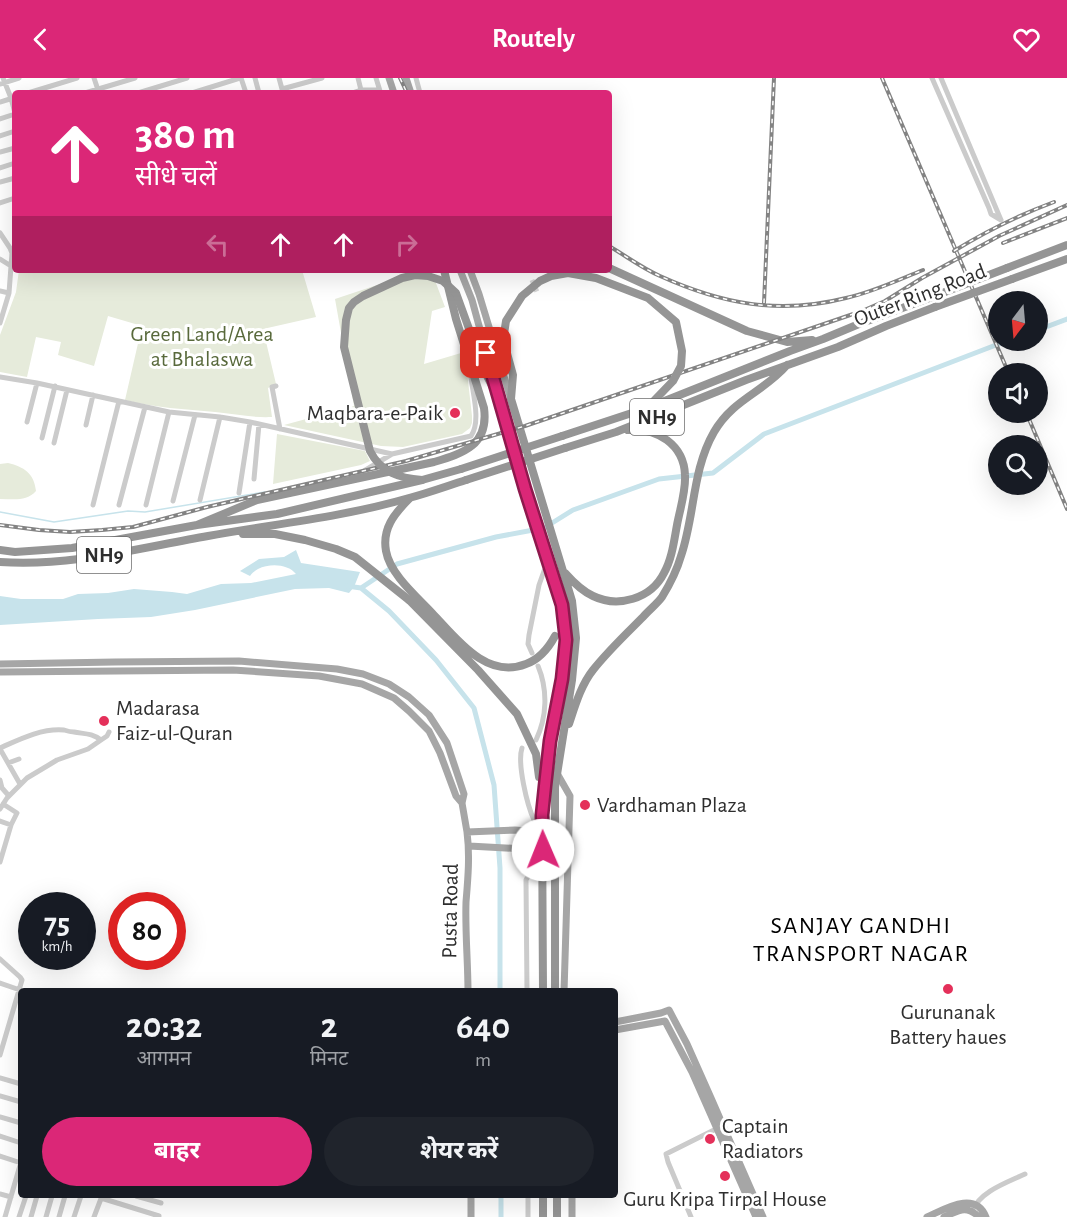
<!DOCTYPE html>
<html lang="hi">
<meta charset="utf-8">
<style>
body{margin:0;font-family:"Alegreya Sans","Noto Sans Devanagari",sans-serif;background:#20242c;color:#f1f3f6;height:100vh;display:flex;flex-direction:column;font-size:22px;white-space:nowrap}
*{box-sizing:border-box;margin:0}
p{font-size:20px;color:#9ea1a6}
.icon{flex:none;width:33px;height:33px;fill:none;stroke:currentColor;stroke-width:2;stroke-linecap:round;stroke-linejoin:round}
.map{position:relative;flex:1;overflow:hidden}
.side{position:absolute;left:18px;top:910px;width:600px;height:210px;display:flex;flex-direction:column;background:#171b24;border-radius:6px;box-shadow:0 6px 24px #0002}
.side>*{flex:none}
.top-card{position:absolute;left:12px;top:12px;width:600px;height:183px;border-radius:6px;box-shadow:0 6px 24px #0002;background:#db2777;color:#fff;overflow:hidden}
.needle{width:39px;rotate:196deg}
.tools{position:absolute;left:988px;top:213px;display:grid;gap:12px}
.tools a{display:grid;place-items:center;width:60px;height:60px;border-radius:50%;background:#171b24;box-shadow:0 6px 24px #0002;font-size:30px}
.speed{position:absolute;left:18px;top:814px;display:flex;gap:12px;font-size:30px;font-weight:700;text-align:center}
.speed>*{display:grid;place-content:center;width:78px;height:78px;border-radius:50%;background:#171b24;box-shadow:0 6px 24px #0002;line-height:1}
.speed small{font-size:15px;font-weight:400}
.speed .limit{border:9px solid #d22;background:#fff;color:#111}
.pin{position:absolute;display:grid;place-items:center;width:51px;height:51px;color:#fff;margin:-26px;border-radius:12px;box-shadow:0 3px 9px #0006}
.me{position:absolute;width:66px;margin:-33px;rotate:359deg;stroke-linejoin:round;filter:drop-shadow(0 0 4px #0008)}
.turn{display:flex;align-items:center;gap:21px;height:126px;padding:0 24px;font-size:27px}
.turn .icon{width:78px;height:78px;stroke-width:2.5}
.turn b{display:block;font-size:42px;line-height:51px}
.lanes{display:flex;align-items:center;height:57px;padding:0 24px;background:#0003;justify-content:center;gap:30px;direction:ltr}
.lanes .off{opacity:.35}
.eta{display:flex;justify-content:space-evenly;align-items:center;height:102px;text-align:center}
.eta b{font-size:36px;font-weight:700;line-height:42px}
.button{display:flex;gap:12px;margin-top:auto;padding:12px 24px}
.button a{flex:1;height:69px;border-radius:36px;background:#db2777;color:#fff;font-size:24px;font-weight:700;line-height:69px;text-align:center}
.button a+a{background:#20242c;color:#f1f3f6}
header{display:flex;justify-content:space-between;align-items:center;height:78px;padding:0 24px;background:#db2777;color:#fff;font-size:27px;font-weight:700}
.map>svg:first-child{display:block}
</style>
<header><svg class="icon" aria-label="back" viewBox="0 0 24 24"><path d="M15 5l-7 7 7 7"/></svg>Routely<svg class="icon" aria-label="heart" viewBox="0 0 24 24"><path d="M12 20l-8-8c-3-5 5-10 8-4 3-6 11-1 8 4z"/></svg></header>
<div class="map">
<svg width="1067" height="1139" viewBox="0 0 1067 1139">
<rect width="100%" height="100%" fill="#fff"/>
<path fill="#e6ebdb" d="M19 192H302L316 239 263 251 276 306 268 310 272 339C253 340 235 336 215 334 185 331 155 330 125 322L142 248 108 238 94 288 58 277 61 264 36 259 27 299 0 294V257L16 214Z
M422 192H431L445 229 432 233 424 286 461 275 467 294 472 338V345L470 350 462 356 403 369 381 368 284 347 354 328 335 221Z
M277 356 365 373 370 383 361 387 273 406Z
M8 385C24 389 34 395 36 413 26 424 14 421 0 421V386Z"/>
<path fill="#c7e3eb" d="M296 472 301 485 360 494 354 509 349 515 329 510 295 511 195 532 151 539 98 541 0 547V518L21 521H63L78 516 108 515 134 511 172 514 187 516 221 506 251 505 296 496C288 486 270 485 258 491 255 493 252 495 250 498L240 493 259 481 284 479Z"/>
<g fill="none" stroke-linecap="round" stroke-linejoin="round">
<path stroke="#c7e3eb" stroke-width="1.5" d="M0 434 54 444 128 433 145 434 265 414"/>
<path stroke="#c7e3eb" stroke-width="5" d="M1038 252 1067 241
M347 508 361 510 397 486 496 459 544 450 573 432 659 401 713 395 764 356 1009 262
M361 510 389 533 436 582 474 630 494 707 500 790V914
M501 1118V1139"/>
<path stroke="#d5d5d5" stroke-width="5" stroke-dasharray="5 2.5" stroke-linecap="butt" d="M532 202 537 214"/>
<path stroke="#cbcbcb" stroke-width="5" d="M3 0 11 20 15 35
M94 0 99 15
M241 0 246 15
M255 0 259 15
M279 0 282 11 322 0
M358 0 361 12
M376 0 380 13
M416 0 420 15
M932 0 989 130 991 136 1001 142
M941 0 1001 142
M0 6 19 0
M28 15 77 0
M85 15 135 0
M138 15 187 0
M192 15 240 0
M352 15 361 12H379
M0 24 13 20
M0 41 15 36
M0 58 15 53
M0 74 15 70
M0 90 15 85
M0 104 15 100
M0 125 15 120
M0 155 10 170 12 175 9 215 0 245
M0 181 11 188
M0 213 9 215
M0 299 37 305 169 334 220 339 250 344 392 376
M276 308 272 309 280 351
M27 344 37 305
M86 347 93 317
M42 360 55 308
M54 365 67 312
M354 399 392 376 471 358C481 344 473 316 471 300
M254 401 259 346
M239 415 250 344
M200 422 220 339
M173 423 195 337
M93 427 119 323
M119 427 145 329
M146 427 169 334
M532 575 528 566 529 557 539 507 544 493 549 486
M536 662C547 639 548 612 538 588
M0 670C20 661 42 650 64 652 67 653 70 654 74 654 84 656 92 655 101 662L107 658 109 654
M522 670C517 685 527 727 534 742 536 746 539 750 542 754
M0 671 20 706
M8 685 19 681
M0 702 2 710 9 718
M0 731 7 720 27 700 57 682 88 671 101 662
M0 743 11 747
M0 784 11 747 17 735 3 726
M0 881 20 899 22 902 0 977
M0 905 20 912
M527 914 526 802 541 775
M0 1000 21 1006
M0 1018 21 1024
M0 1039 21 1045
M0 1058 21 1065
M0 1078 21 1085
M0 1116 11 1119
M136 1118 161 1125
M528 1118V1139
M101 1120 159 1138
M972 1133C981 1113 1006 1105 1025 1096
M5 1139 21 1084
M19 1139 26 1118
M31 1139 37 1118
M46 1139 52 1118
M59 1139 65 1118
M74 1139 81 1118
M94 1139 102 1118
M691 1139 668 1084 666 1076 718 1050"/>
<path stroke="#a6a6a6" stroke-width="7" d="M389 0 394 15
M406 0 411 15
M460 192 472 222 496 310
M470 192 479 216 510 318
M0 586 115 584 239 583 337 591 363 596 389 606 409 619 429 637 447 665 464 716 462 725 467 754 515 752 542 754
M0 594 233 592 319 598 362 606 394 620 409 633 429 653 440 675 456 718 462 725
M558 697 570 718 564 914
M467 754C470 777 468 800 466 824 465 854 468 884 468 914
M469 768 543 772
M615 944 661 935 669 932 687 966 711 1020 763 1139
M615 952 665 943 692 994 756 1139
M572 1118V1139
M471 1139V1118
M927 1139C945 1131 975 1112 986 1139
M944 1139C958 1133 966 1126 979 1139"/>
<path stroke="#959595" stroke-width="8" d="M609 190 747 253 787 264 812 262
M1007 190 1067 167
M1012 201 1067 181
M504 256 505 268 513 297 511 321 572 523 576 560 572 602 555 709V914
M484 292 500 324 525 411 562 527 566 562 562 601 550 663 542 737 543 914
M562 358 647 330 790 273 823 261 859 246 932 219
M565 370 616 354 746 302 838 269 886 248 935 229
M197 447 257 422 434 384C464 375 489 367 484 330L456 241 444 192
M243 456H275L305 462 336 471 355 479 409 522
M0 472 15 474 72 470 197 447 277 436 422 402 461 391
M0 484C70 489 139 470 208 458 275 446 343 439 409 420 428 415 447 408 466 402
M565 495C573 504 582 513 593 518 618 530 651 521 664 495 672 481 674 463 677 447 680 431 686 413 685 397 684 367 657 349 628 352
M569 646C575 628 581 607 593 592 608 573 626 556 643 539 649 532 657 526 662 519 670 506 677 492 681 478 695 437 692 392 714 354 733 321 764 314 787 287
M543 1139V1118
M557 1139V1118"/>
<defs>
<path id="rail" d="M400 0 407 15
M882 0 1009 296
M1003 165 1067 140
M609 168C626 178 642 190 660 198 722 226 779 237 846 220 873 214 898 202 923 192
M954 173C985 154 1019 137 1054 124
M764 225 774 0
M1026 334 1067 431
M0 447 39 452 70 454 102 452 133 449 207 429 406 383 525 348 862 233 885 223 922 200 999 158 1067 127"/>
</defs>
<use href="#rail" stroke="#838383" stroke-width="4"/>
<use href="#rail" stroke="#fff" stroke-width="1.5" stroke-dasharray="4.5" stroke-linecap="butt"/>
<path stroke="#959595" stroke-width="8" d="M932 219 1007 190
M935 229 1012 201
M504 256 506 243 522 218 540 203 551 198 568 195 596 200 648 220 676 244 682 273 681 288 673 303 647 330
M461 391 562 358
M422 402C400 400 381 395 370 373L344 269 346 242 349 230 354 224 363 218 402 200 415 197 428 198 443 203 456 215 484 292
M466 402 565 370
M409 421C394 436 382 451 386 473 390 496 416 518 432 535 456 560 486 602 526 586 540 581 548 571 555 558
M409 522 478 592 517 636 536 676 539 699"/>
</g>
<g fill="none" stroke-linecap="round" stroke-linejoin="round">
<defs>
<path id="route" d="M486 275 525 411 562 527 566 562 562 601 550 663 545 708 542 737 543 772"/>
</defs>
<use href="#route" stroke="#8e194d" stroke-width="15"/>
<use href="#route" stroke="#db2777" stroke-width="10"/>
</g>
<g fill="#e4305a" stroke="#fff" stroke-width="2">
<circle cx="455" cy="335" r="6"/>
<circle cx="104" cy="643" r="6"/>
<circle cx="585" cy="727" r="6"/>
<circle cx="948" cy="911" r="6"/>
<circle cx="710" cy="1061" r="6"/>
<circle cx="725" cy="1098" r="6"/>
</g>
<g text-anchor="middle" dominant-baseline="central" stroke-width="6" stroke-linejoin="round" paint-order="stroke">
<g fill="#fff" stroke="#6d6d6d" stroke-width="1.5">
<rect x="630" y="321" width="54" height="36" rx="4.5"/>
<rect x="77" y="459" width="54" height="36" rx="4.5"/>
</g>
<g font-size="21" font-weight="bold" fill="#2e2e2e">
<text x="657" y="339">NH9</text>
<text x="104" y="477">NH9</text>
</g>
<g font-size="22" fill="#2e2e2e" stroke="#fff">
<text transform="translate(920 217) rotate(-21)">Outer Ring Road</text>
<text transform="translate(450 833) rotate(-89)">Pusta Road</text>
</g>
<g font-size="22" fill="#58693b" stroke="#fff">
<text x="202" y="256">Green Land/Area<tspan x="202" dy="25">at Bhalaswa</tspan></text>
</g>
<g font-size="22" fill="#2e2e2e" stroke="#fff" text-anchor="start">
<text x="443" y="335" text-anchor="end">Maqbara-e-Paik</text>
<text x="116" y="630">Madarasa<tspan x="116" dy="25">Faiz-ul-Quran</tspan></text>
<text x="597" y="727">Vardhaman Plaza</text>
<text x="948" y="934" text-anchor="middle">Gurunanak<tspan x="948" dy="25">Battery haues</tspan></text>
<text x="722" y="1048">Captain<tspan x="722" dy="25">Radiators</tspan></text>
<text x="725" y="1121" text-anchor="middle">Guru Kripa Tirpal House</text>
</g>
<g font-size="24" letter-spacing="1.5" fill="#000" stroke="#fff">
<text x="861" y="848">SANJAY GANDHI<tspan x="861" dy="28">TRANSPORT NAGAR</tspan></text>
</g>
</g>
</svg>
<div class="tools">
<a><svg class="needle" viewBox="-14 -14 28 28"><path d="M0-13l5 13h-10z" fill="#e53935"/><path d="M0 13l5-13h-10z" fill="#9ea1a6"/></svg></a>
<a><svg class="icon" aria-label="sound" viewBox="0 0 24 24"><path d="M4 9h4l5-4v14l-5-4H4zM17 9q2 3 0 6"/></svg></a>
<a><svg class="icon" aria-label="search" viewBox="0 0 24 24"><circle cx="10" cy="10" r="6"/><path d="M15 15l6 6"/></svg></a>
</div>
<div class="speed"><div>75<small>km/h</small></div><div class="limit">80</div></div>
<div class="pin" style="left:486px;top:275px;background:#d93025"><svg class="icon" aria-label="arrive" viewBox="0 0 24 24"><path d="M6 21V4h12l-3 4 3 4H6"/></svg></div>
<svg class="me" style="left:543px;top:772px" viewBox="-20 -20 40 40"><circle r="19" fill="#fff"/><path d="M0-13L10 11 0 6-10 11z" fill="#db2777"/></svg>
<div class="top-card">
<div class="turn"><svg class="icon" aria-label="ahead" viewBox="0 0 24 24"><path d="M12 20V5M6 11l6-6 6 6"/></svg><div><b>380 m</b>सीधे चलें</div></div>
<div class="lanes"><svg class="icon off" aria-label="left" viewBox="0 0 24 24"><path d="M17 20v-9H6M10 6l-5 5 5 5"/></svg><svg class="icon" aria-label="ahead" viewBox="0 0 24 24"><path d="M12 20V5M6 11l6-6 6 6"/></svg><svg class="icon" aria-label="ahead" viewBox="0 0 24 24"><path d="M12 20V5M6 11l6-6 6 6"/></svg><svg class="icon off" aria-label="right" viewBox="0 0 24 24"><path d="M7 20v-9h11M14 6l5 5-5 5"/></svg></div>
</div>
<section class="side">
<div class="eta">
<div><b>20:32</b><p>आगमन</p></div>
<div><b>2</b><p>मिनट</p></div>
<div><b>640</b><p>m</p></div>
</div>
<div class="button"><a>बाहर</a><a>शेयर करें</a></div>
</section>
</div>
